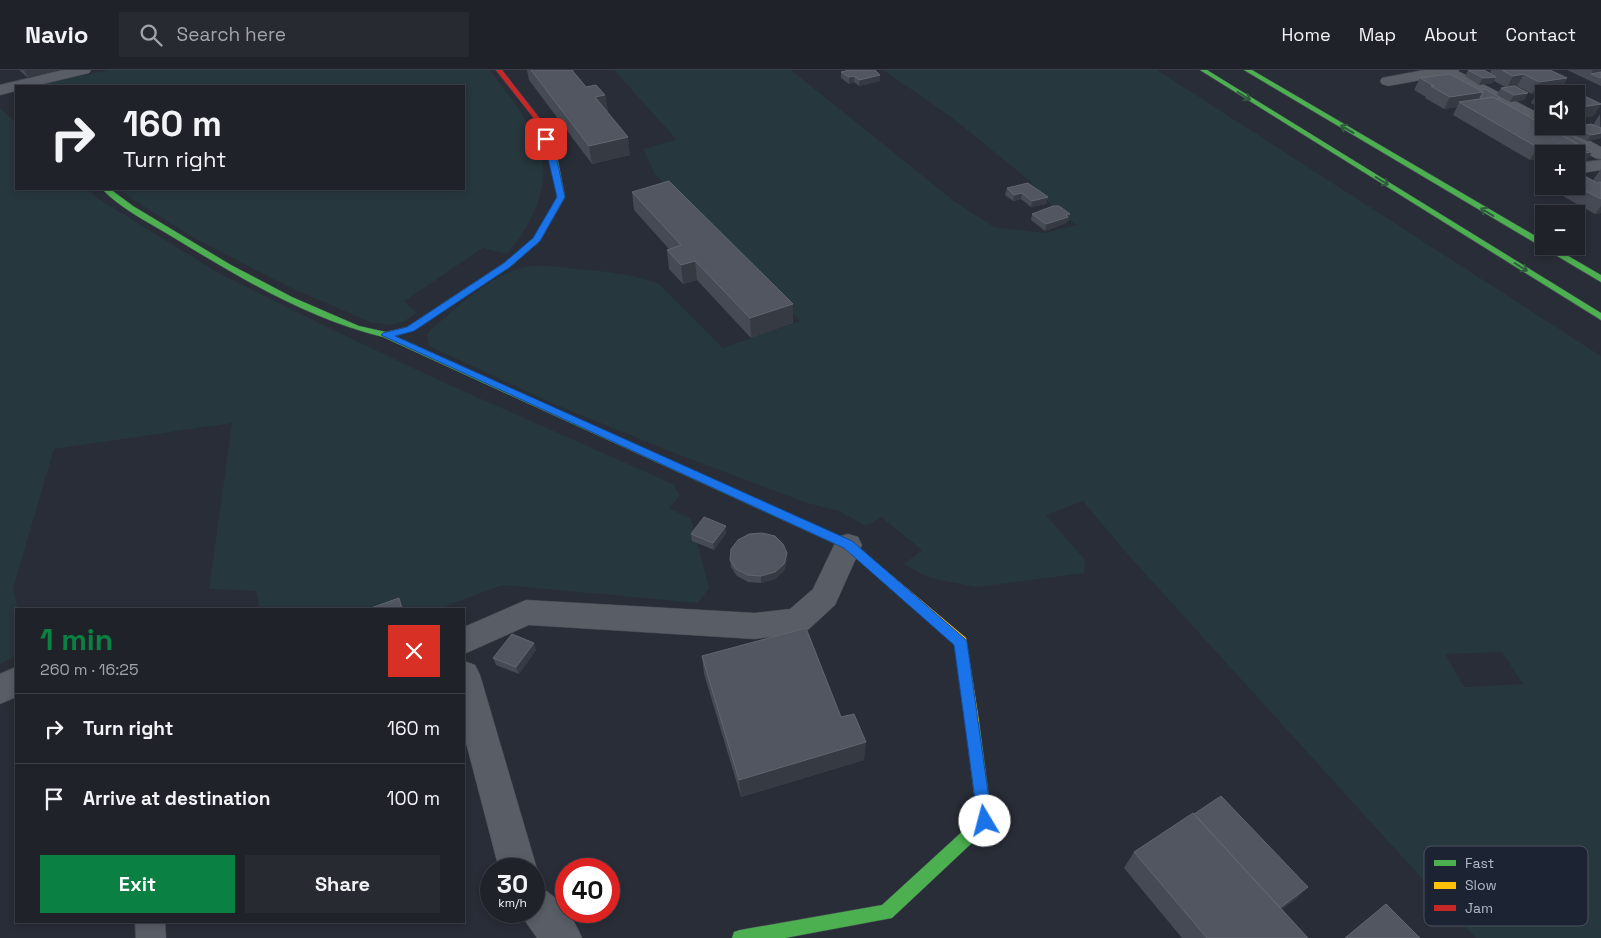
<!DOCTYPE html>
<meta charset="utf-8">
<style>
body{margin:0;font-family:"Space Grotesk",sans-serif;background:#272a31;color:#f1f3f6;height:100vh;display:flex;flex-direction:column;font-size:19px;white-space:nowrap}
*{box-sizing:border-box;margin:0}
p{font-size:16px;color:#a1a4a8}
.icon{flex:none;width:28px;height:28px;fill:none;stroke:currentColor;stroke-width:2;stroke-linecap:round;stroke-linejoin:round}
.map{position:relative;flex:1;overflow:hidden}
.details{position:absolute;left:15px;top:538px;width:450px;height:315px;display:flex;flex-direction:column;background:#1f2229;border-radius:0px;box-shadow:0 2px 8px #0003,0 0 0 1px #3c3f46}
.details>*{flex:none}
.guide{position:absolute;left:15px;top:15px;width:450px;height:105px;border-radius:0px;box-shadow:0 2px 8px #0003,0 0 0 1px #3c3f46;background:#1f2229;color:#f1f3f6;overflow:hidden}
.controls{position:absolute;left:1535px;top:15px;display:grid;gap:10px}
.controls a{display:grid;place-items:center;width:50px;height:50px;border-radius:0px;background:#1f2229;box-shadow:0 2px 8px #0003,0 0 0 1px #3c3f46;font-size:25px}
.speed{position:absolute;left:480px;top:788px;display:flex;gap:10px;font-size:25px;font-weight:700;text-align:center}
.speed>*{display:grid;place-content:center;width:65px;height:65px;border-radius:50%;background:#1f2229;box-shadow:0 2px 8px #0003,0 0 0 1px #3c3f46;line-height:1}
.speed small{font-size:12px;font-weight:400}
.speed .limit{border:8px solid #d22;background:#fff;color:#111}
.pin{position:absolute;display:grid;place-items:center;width:42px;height:42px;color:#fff;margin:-21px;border-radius:10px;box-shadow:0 2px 8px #0006}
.me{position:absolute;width:55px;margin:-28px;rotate:352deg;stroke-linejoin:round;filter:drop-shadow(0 0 4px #0008)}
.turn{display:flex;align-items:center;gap:18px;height:105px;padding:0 25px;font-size:22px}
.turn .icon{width:65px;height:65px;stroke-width:2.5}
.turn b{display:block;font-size:35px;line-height:42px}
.round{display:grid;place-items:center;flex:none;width:52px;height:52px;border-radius:0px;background:#272a31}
.headline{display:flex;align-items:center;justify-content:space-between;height:85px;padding:0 25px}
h1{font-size:30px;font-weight:700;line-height:38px;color:#0b8043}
.primary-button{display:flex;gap:10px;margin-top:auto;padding:10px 25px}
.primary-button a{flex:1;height:58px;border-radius:0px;background:#0b8043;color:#fff;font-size:20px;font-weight:700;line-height:58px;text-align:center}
.primary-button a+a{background:#272a31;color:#f1f3f6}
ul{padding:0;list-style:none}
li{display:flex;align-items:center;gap:15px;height:70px;padding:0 25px;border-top:1px solid #3c3f46}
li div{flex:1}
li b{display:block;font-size:19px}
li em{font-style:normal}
header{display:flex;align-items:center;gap:30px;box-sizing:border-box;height:70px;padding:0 25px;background:#1f2229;border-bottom:1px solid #3c3f46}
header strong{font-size:24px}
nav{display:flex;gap:28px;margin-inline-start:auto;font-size:18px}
.search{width:350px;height:45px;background:#272a31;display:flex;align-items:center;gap:12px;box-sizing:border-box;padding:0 18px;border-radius:0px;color:#a1a4a8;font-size:19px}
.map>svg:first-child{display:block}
</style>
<header>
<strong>Navio</strong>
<div class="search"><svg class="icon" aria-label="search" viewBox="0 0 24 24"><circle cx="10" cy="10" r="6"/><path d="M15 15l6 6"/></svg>Search here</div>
<nav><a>Home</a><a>Map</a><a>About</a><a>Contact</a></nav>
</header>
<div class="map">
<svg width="1601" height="868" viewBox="0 0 1601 868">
<rect width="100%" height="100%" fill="#292d37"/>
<path fill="#26373d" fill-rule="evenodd" d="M109 0H490C503 18 517 35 528 54 533 62 541 83 543 93 547 124 527 162 507 184L483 178 404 231 417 243 404 251 391 255 370 252 289 217 194 168 132 129 119 119H464V16H35Z
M614 0H791L954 131 994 157 1044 163 1077 155 1057 142 1030 111 950 46 883 0H1157L1601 286V868H1476L1122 478 1083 431 1046 445 1085 490 1084 503 978 517 939 510 921 504 904 494 922 480 881 447 866 456 839 441 807 433 677 384 556 335 429 276 427 264C451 241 497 199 531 196 547 194 571 199 588 200 612 202 637 205 659 214L723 278 800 251 655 104 643 79 677 70ZM1502 582 1523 614 1464 617 1445 584Z
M0 38 16 53V119H88L99 129 215 201 323 255 432 307 673 414 680 426 669 438 691 449 709 518 698 533 502 515 438 539H260L256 521 209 519 232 353 54 379 13 519 17 535 23 539H16V586L0 594Z"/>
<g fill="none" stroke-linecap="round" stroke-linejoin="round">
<defs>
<path id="lane" d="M135 851H165L166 868H136Z"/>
<path id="street" d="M63 0H91L89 3 35 16H16V21L0 25V15Z
M1424 0H1459L1458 1 1544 46V56H1563L1601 77V89L1595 88 1547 62 1544 58 1538 57 1443 6 1388 16 1382 14 1380 11 1382 8Z
M1601 90V100L1576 104V93Z
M848 464 858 467 862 475 835 535 809 559 798 563 755 569 529 555 464 584V557L526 530 755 543 790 539 813 519 838 467Z
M464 591 475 595 480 605 537 799 534 806V799H499L464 665Z
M16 597V627L0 634V604Z
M534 814C556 823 573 846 582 868H537L518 841H534Z"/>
<path id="fast" d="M1200 0H1207L1601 243V250Z
M1244 0H1252L1544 171V176H1551L1601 205V212Z
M542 64 549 66 557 86 565 127 540 171 510 197 413 261 395 266 852 472 860 480 858 483H850L844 478 383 267C307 249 237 206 171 166 148 152 121 139 102 119H110L133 136 231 195 292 227 359 256 386 262 407 257 504 193 534 168 557 127 549 86 541 66Z
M972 645 977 647 979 651 992 751 990 756 892 848 785 868H732L734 862 740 860 882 835 977 748 965 651 967 647Z"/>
<path id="slow" d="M854 476 858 477 966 568 979 651 977 655 972 657 967 655 965 651 955 574 850 483 848 480 850 477Z"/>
<path id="jam" d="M496 0H502L541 50 549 66 548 68H542L536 51Z"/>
</defs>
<use href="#lane" stroke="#464a54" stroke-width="1"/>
<use href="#street" stroke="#464a54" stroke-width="1"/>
<use href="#fast" stroke="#464a54" stroke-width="1"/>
<use href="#slow" stroke="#464a54" stroke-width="1"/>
<use href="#jam" stroke="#464a54" stroke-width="1"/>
<use href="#lane" fill="#595d65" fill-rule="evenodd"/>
<use href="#street" fill="#595d65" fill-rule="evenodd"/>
<use href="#fast" fill="#4caf50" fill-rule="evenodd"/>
<use href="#slow" fill="#ffc107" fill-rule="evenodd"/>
<use href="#jam" fill="#c62828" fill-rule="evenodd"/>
</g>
<path fill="#464a54" d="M19 0H58L28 8Z
M527 0H572L586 17 605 25 608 42 607 43 630 85 592 94 529 10Z
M1468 0H1484L1490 3 1491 0H1550L1567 8 1562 17 1564 16 1601 34 1593 46 1576 49V24H1544V40L1531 33 1536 24H1532L1517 16 1515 17 1528 23 1524 30 1510 32 1497 25 1501 18H1507L1494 11 1493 13 1479 15 1465 6Z
M1567 0H1601V16Z
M841 2 880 5V11L859 16 854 12 849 14 841 8Z
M1420 8 1479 20 1544 56 1586 78 1584 94 1576 96V84H1544V88L1530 90 1453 45 1457 37 1444 39 1425 28 1426 27 1414 20Z
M1600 44 1601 68 1587 71 1572 64 1576 57 1593 55Z
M1601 99V143L1595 144 1545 116H1576L1593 110Z
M1544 103V116L1538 113Z
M1007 118 1048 127 1046 134 1031 137 1021 129 1013 131 1005 125Z
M632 122 793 253 751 268 697 210 683 214 669 199 667 180 669 179 634 140Z
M1032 144 1069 151H1067L1066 153 1045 161 1031 150Z
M726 463 714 480 692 471 691 464Z
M787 483V490L784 501 775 509 761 513 748 512 737 506 731 497 730 490Z
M536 580 519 604 496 595 493 588Z
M702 586 841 647 864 690 741 727 704 604Z
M1134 782 1297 828 1282 839 1308 868H1182L1124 798Z"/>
<path fill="#363a43" d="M24 0H58L28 8Z
M1593 0H1601V7L1591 4Z
M1524 4 1517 16 1507 18 1513 6Z
M880 5V11L859 16V10Z
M854 6V12L849 14V7Z
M1496 7 1493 13 1479 15 1483 8Z
M1567 8 1559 20 1538 21 1536 24H1532L1539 12Z
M1483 22 1477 34 1459 32 1457 37 1444 39 1450 27Z
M1528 23 1524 30 1510 32 1514 25Z
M605 25 608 42 597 45 595 27Z
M1601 34 1593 46 1576 49V38Z
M1601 63V68L1587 71 1591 65Z
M628 67 630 85 592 94 589 76Z
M1559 74 1553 84H1544V88L1530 90 1537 77Z
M1592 82 1584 94 1576 96V86L1577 84Z
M1022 123 1021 129 1013 131 1014 125Z
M1048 127 1046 134 1031 137 1032 131Z
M1601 136V143L1595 144Z
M1070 144 1069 151H1067L1066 153 1045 161 1046 154Z
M695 191 697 210 683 214 681 195Z
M793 234V253L751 268 750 248Z
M726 456V463L714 480 713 473Z
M787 483V490L784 501 775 509 761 513V506Z
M399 528 404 539H402Z
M534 573 536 580 519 604 516 597Z
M866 672 864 690 741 727 739 710Z
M1308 817 1297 828 1265 852 1275 841Z"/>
<path fill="#525660" stroke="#616670" d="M531 0H572L586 17 596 15 605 25 595 27 628 67 589 76Z
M850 0H875L880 5 859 10 854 6 849 7 841 2Z
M1468 0H1484L1496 7 1483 8Z
M1502 0H1550L1567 8 1539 12 1524 4 1513 6Z
M1601 2V8L1591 4Z
M1450 4 1483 22 1450 27 1431 16H1434L1420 8Z
M1515 16 1528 23 1514 25 1501 18Z
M1564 16 1601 34 1576 38V24H1544L1538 21Z
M1485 19 1501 28 1496 29 1493 27 1483 29 1480 28 1483 22 1479 20Z
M1493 27 1544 55V56H1546L1592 82 1577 84 1559 74 1537 77 1459 32Z
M1526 45H1531L1544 52V53L1541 54Z
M1591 54 1601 58V63L1591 65 1576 57Z
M1557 58 1588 74 1581 76 1551 59Z
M1576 101 1597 113 1601 112V129L1576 116Z
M669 111 793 234 750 248 695 191 681 195 667 180 681 175 632 122Z
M1028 113 1048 127 1032 131 1022 123 1014 125 1007 118Z
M1053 136H1059L1070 144 1066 145 1068 147 1046 154 1032 144Z
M704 447 726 456 713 473 691 464Z
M762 463 775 466 783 474 787 483 784 494 775 502 761 506 748 505 736 499 730 490 731 479 738 470 749 464Z
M399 528 402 539H368Z
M806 558 841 647 854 644 866 672 739 710 702 586Z
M512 564 534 573 516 597 493 588Z
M1221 726 1308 817 1280 838 1194 744Z
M1193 743 1308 868H1207L1134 782Z
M1386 834 1420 868H1345Z"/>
<defs><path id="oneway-shaft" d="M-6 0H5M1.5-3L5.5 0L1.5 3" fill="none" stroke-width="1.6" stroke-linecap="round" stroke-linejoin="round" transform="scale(1.25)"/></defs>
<g stroke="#2f5b3e">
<use href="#oneway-shaft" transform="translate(1244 26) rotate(32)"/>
<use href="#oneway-shaft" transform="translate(1347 59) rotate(-149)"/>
<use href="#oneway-shaft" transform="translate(1382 111) rotate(32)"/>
<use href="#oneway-shaft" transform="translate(1487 142) rotate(-149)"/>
<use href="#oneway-shaft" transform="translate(1521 197) rotate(32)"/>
</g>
<path fill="#1a73e8" stroke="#114b97" d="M543 67H548L556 86 565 127 540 171 510 197 414 261 395 266 852 471 965 569 967 572 992 751 990 756 985 758 980 756 978 751 954 575 844 478 381 265 383 263 407 257 504 193 533 168 557 127Z"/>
<rect x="1424" y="776" width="164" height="80" rx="8" fill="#1c2332" stroke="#49505f" stroke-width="1"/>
<rect x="1434" y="790" width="22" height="6" fill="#4caf50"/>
<rect x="1434" y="812" width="22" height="7" fill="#ffc107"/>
<rect x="1434" y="835" width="22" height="6" fill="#c62828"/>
<g font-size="14" fill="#b2b9c8">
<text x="1465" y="798">Fast</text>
<text x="1465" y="820">Slow</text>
<text x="1465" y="843">Jam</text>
</g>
</svg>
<div class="controls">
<a><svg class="icon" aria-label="sound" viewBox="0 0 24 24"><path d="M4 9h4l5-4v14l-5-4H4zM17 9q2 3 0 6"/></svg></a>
<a>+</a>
<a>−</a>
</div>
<div class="speed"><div>30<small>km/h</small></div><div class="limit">40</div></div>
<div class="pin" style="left:546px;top:69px;background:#d93025"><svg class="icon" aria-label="arrive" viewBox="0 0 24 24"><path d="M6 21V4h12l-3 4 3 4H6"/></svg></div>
<svg class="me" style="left:985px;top:751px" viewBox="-20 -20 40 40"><circle r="19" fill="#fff"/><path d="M0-13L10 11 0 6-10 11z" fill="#1a73e8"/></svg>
<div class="guide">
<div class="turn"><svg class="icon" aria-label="right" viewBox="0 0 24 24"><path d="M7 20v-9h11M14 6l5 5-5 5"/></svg><div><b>160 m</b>Turn right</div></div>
</div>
<section class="details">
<div class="headline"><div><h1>1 min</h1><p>260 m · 16:25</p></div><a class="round" style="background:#d93025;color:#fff"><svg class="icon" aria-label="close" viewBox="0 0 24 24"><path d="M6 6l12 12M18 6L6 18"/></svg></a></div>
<ul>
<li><svg class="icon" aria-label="right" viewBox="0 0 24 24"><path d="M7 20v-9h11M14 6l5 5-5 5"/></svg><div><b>Turn right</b></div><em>160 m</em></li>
<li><svg class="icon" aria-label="arrive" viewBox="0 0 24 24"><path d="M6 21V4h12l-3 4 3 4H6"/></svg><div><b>Arrive at destination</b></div><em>100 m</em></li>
</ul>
<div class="primary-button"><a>Exit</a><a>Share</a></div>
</section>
</div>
